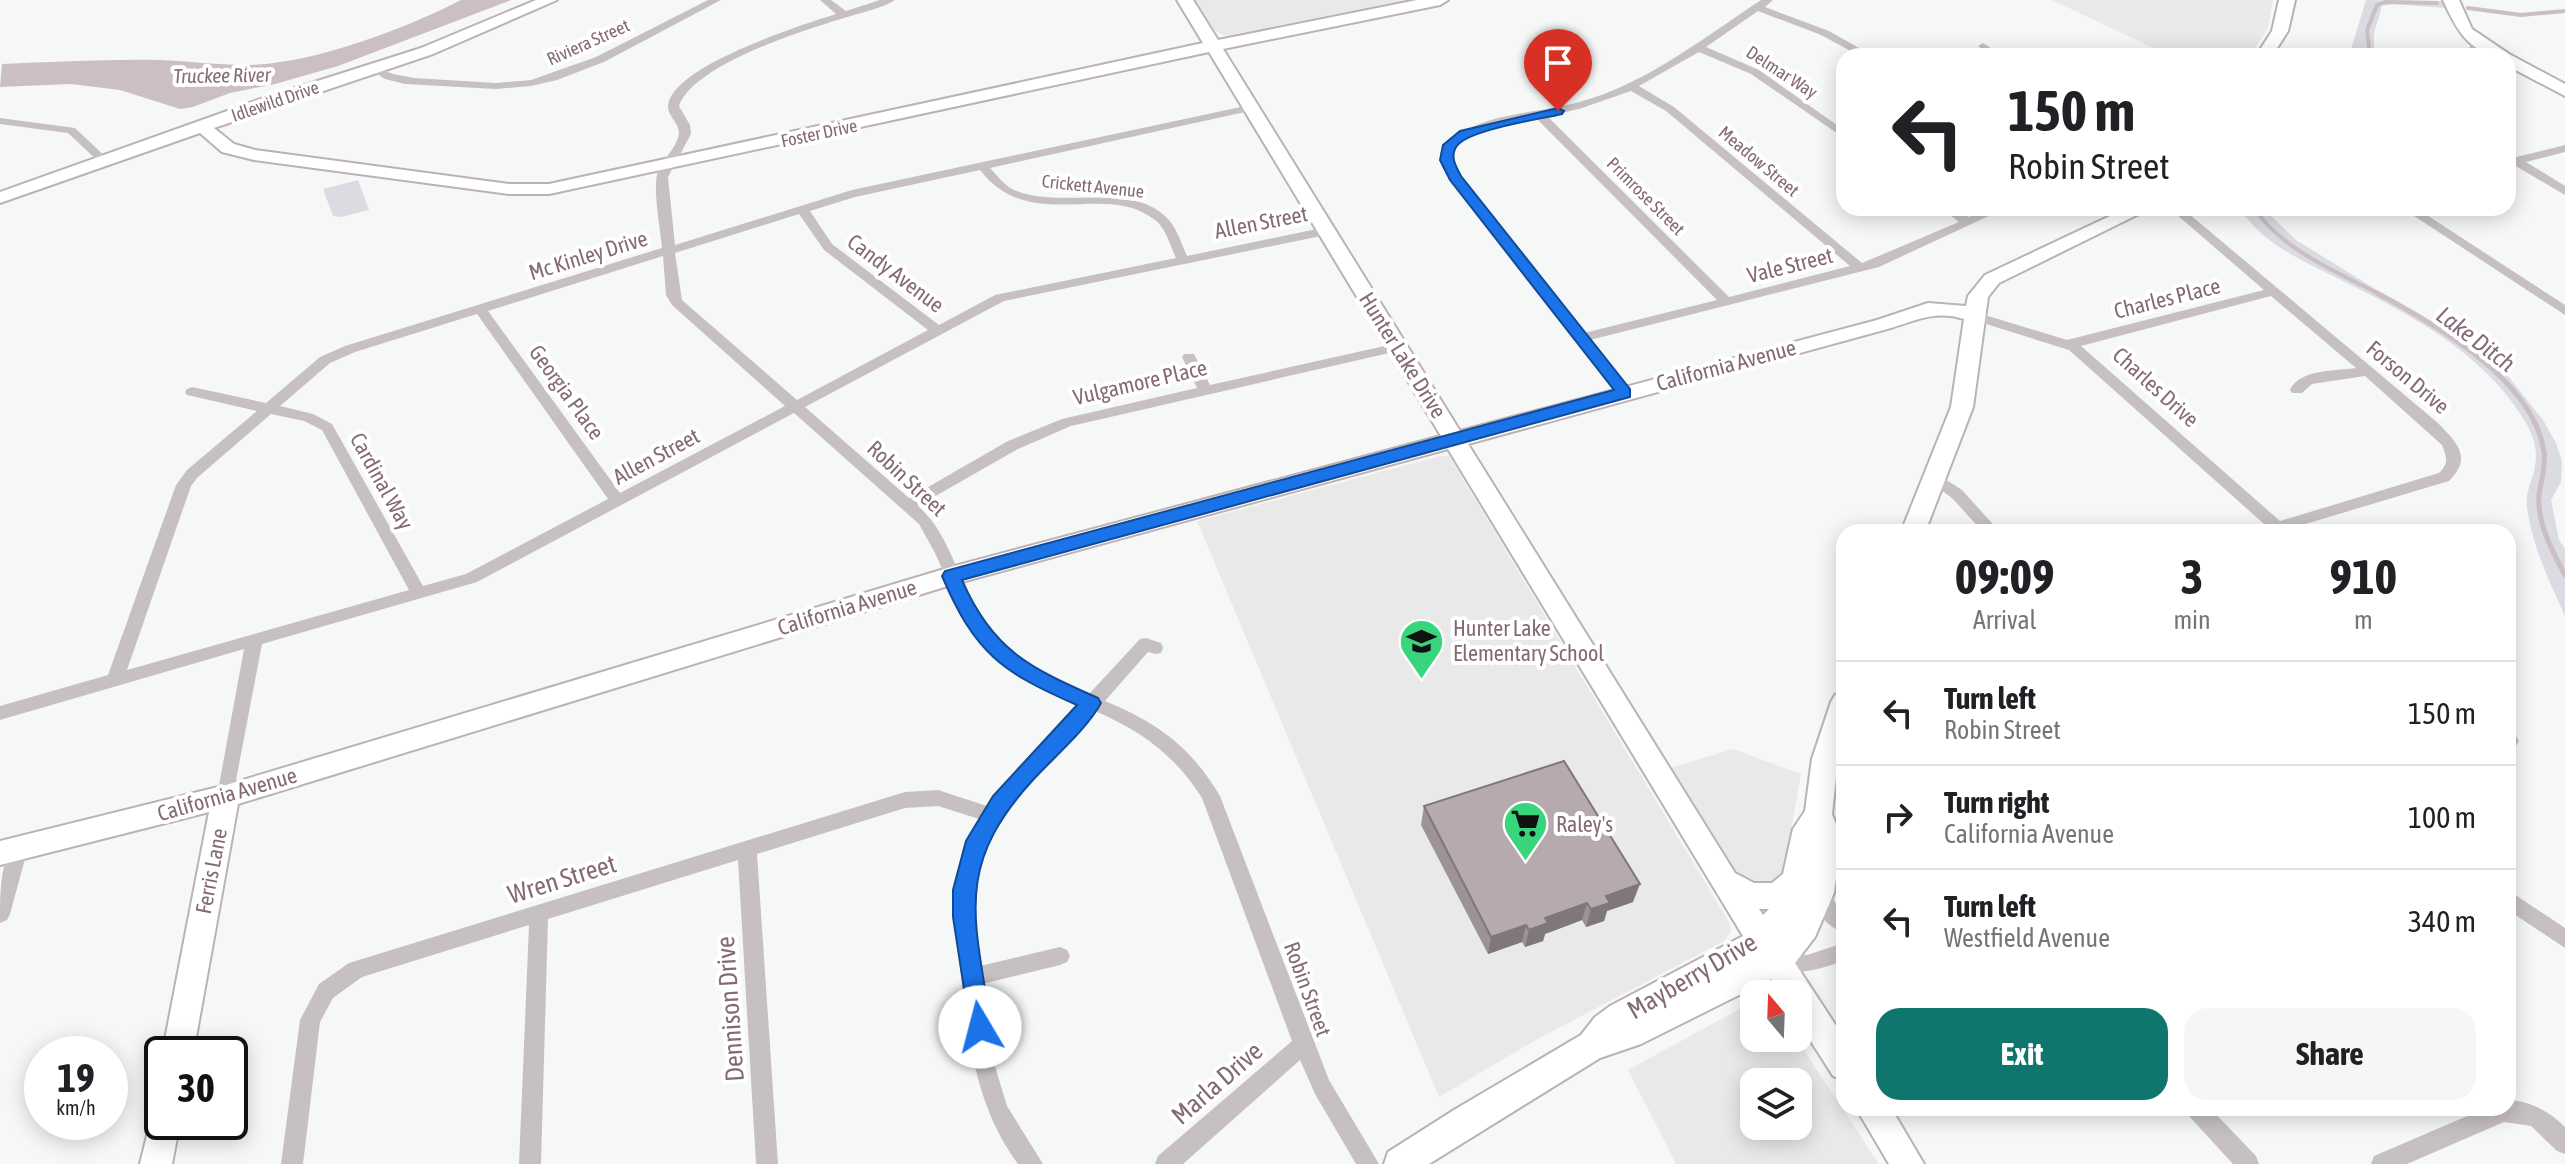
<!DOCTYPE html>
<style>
body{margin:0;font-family:"Asap Condensed",sans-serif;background:#f6f6f6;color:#202124;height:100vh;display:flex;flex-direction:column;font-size:30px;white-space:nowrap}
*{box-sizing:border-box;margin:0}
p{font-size:26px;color:#757577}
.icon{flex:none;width:44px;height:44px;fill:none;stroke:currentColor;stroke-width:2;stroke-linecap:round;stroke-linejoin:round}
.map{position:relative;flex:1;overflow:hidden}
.side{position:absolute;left:1836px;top:524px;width:680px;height:592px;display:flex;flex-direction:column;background:#fff;border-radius:24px;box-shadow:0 4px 20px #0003}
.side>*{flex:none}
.banner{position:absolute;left:1836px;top:48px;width:680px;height:168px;border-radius:24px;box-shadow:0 4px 20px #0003;background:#fff;color:#202124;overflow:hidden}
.needle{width:52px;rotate:341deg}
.fabs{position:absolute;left:1740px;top:980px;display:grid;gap:16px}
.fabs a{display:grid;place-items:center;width:72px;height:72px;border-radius:16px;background:#fff;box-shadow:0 4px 20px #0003;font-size:40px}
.speed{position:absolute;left:24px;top:1036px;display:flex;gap:16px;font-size:40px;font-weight:700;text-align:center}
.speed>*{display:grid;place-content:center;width:104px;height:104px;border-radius:50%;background:#fff;box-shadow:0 4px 20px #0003;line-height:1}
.speed small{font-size:20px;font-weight:400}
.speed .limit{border:4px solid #111;border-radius:12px;background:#fff;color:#111}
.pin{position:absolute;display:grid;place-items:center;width:68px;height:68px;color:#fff;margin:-82px -34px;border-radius:50% 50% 50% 0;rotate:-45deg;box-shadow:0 0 8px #0007}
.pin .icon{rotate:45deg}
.me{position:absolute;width:88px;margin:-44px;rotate:352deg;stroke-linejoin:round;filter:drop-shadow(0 0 6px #0008)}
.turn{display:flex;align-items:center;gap:28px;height:168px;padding:0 40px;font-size:36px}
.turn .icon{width:104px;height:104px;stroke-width:2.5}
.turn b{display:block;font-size:56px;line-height:68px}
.eta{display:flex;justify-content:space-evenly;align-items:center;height:136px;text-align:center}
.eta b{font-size:48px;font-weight:700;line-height:56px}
.action{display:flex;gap:16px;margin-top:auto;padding:16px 40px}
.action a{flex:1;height:92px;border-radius:24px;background:#0f766e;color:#fff;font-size:32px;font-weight:700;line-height:92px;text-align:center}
.action a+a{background:#f6f6f6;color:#202124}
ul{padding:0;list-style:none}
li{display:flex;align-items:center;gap:24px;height:104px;padding:0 40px;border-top:2px solid #e0e0e0}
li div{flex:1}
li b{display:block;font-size:30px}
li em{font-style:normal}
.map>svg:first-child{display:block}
</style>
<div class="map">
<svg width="2565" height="1164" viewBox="0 0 2565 1164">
<rect width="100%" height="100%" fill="#f6f8f8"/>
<path fill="#e9e9e9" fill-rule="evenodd" d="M1195 0H1408L1225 36 1215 31Z
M2052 0H2273L2268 28 2250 56H2170Z
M1440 456H1449L1729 922 1731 931 1724 941 1536 1040 1439 1097 1197 521Z
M1733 749 1801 774 1782 880 1764 892 1737 876 1670 768Z
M1754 1001V1038H1796L1879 1164H1676L1628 1070ZM1798 1082V1126H1754V1082Z"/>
<path fill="#dadce2" d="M2366 0 2443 1 2446 8 2393 4 2382 6 2374 33V56H2349Z
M358 180 369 210 341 217 333 216 323 189Z
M2240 208H2263L2296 240 2500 366 2543 420 2556 443 2562 461 2561 482 2551 500 2559 540 2565 549V616C2549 580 2532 546 2527 507 2525 491 2533 480 2535 466 2539 444 2529 426 2517 409 2476 349 2407 313 2343 281 2306 262 2262 245 2240 208Z"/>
<path fill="#cbbec5" d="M461 0H511L338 66 275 84 230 93 193 107 180 109 120 90 71 84 0 87 2 64C54 62 107 59 160 60 189 61 217 65 246 65 309 65 405 29 461 0Z"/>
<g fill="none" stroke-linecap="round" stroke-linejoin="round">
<path stroke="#cbbec5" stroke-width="4" d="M2468 8 2521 15 2565 11
M2370 56 2367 30 2377 5 2385 2 2437 3
M2254 208C2282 250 2337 272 2381 295"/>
<path stroke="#cbbec5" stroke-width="5" d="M2377 293C2435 324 2534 380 2544 452 2546 467 2541 480 2539 495 2537 523 2552 551 2565 575"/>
<defs>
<path id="secondary" d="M536 0H557L433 54 214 128 234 144 255 150 509 184H549L1203 43 1177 0H1193L1218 40 1417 0H1448L1440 5 1223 49 1460 431 1877 320 1928 303 1966 306 1968 296 1985 275 2127 208H2151L1999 283 1988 297 1973 407 1925 532H1901L1951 407 1964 319C1936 310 1917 320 1891 328L1468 444 1735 873 1754 883H1772L1783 874 1793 829 1805 811 1812 759 1831 702 1835 695 1844 692V742L1838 759 1832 814 1841 838 1834 893 1815 937 1795 963 1844 1038V1080L1833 1076 1798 1021V994H1781L1771 979 1641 1044 1600 1058 1429 1164H1384L1388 1152 1454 1110 1581 1035 1595 1017 1610 1006 1743 936 1448 449 951 585 238 804 193 1054 162 1055 209 812 0 865V841L226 785 951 567 1441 436 1209 52 549 194H509L254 160 222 152 200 133 0 203V192L258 100 421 48ZM1759 909H1769L1763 915Z
M2279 0H2295L2288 31 2272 56H2256L2272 31Z
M2443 0H2459L2472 29 2509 54 2565 84V96L2508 66V56C2470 56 2457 31 2443 0Z
M162 1107V1122H180L172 1164H140L153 1111Z
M1856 1108H1891L1924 1164H1889Z"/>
</defs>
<use href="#secondary" stroke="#bcb2b6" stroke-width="4"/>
<path fill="#c7c0c2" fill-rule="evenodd" d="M708 0H721L604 62 557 80 531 86 496 89 405 84 385 79 369 69 374 66 393 74 414 78 496 83 531 80 596 57Z
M820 0H831L846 11 880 0H895C881 9 859 13 844 18 804 30 693 65 679 106L690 125 691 134 668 177 675 245 852 190 1250 105 1254 106V110L990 168C997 175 1003 184 1012 189 1056 211 1131 180 1167 218 1177 228 1181 243 1187 256L1326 227 1332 231 1326 235 1004 301 805 407 909 498 1008 441 1062 419 1197 388 1182 357 1184 354H1194L1210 385 1398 343 1405 347 1398 351 1071 426 1018 449 918 506C942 527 952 557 964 585 991 648 1029 670 1089 694L1140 639 1146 638 1161 643 1163 648 1161 653 1155 654 1148 652 1105 701C1158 723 1190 746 1220 796L1329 1080 1379 1164H1356L1315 1094 1300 1060 1183 1164H1155L1158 1156 1292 1041 1202 798C1175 755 1141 731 1095 711 1057 754 990 812 977 868 970 900 976 933 980 966L1060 947 1067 950 1070 956 1067 962 1060 965 982 984 994 1063 1007 1106 1043 1164H1018C975 1106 968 1037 960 967 957 941 952 914 955 888 958 863 969 842 979 819L938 806 905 808 757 854 778 1164H756L738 860 548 919 541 1164H519L529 925 362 977 333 998 320 1022 303 1164H281L300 1020 319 984 349 963 905 792 938 790 987 806 1080 705 1031 683 992 657 968 627 935 553 919 524 794 413 477 582 262 644 232 801 226 804 220 801 217 796 244 649 0 720V706L108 675 176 485 187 470 257 411 187 395 185 392 187 389 192 387 266 403 320 357 345 346 662 248C661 230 651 185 659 169 664 158 674 150 678 138 683 124 667 118 668 105 674 65 802 25 836 14ZM980 170C1030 235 1105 180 1155 220 1166 228 1170 246 1176 258L995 295 939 325 832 244 810 211 855 197ZM799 214 824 250 928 330 797 400 682 300 675 253ZM663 256 666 295 672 305 785 406 620 493 488 311ZM477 314 608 499 466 574 423 586 332 424 313 414 280 406 330 363 355 352ZM271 414 304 421 322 430 409 590 127 670 191 486 197 478Z
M1761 0H1773L1765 7 1829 31 1873 56H1860L1821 35 1758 11 1706 47 1759 70 1844 130V138L1751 74 1699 52 1639 86 1674 107 1862 263 1959 222 1941 208H1955L1969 217 1990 208H2006L1879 267 1590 340 1631 393 1624 398 1619 396 1451 180 1443 168 1440 153C1467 115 1521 115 1563 106 1637 91 1699 41 1761 0ZM1631 91 1666 111 1850 266 1729 297 1547 116 1579 109ZM1536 118 1717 300 1584 333 1455 168 1452 153C1471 128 1507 123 1536 118Z
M2480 41 2485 44 2480 48 2476 56H2466L2471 44Z
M1983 43 2003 56H1991L1978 46Z
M0 118 75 128 110 161 108 163H100L68 133 0 124Z
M2565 145V152L2526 162 2565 186V195L2514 165 2508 167V159Z
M2169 208H2182L2438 423C2457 443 2473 457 2449 481L2289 529 2291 532H2273L2069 350 1970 319 1968 316 1975 312 2067 340 2264 290ZM2271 296 2356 368C2336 371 2299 369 2290 390L2292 393H2302L2312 384 2365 376 2442 445C2447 458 2449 463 2439 473L2280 521 2081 346Z
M2402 208H2416L2565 305V315Z
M1934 472 1962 490 2000 532H1983L1952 498 1929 481 1927 477Z
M2508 734 2516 736 2519 741 2516 746 2508 748Z
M19 840 26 842 28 848 10 914 7 920 0 923C0 894 0 869 12 842Z
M1819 888C1836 895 1844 917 1844 933 1826 926 1818 914 1809 897L1812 891Z
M2508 890 2565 928V948L2508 910Z
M1844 943V961C1817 970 1797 977 1768 966L1765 960 1768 954 1775 951 1807 955Z
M2508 1100C2530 1101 2549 1111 2565 1127V1154L2557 1151 2531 1126 2504 1122 2407 1164H2371L2374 1156 2486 1108H2508Z
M2185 1108H2210L2256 1156 2259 1164H2233L2188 1115Z"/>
<use href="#secondary" fill="#fff" fill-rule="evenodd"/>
</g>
<path fill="#9d9296" d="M1424 806 1633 902 1607 911 1604 921 1586 927 1582 920 1545 934 1543 941 1525 947 1522 942 1488 954 1421 825Z"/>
<path fill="#7f777a" d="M1640 884 1633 902 1607 911 1604 921 1586 927 1591 909 1606 896Z
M1587 903 1582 920 1545 934 1543 941 1525 947 1529 930 1545 918Z
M1526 925 1522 942 1488 954 1491 937Z"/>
<path fill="#b6aaae" stroke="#7f777a" stroke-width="2" d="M1564 761 1640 884 1606 896 1610 903 1591 909 1587 903 1545 918 1548 923 1529 930 1526 925 1491 937 1424 806Z"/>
<path fill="#1a73e8" stroke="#114b97" stroke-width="2" d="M1558 108 1564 111 1562 114C1541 119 1466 130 1456 147 1450 157 1456 167 1461 176L1630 389V397L962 580C992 650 1030 668 1098 698L1101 703C1087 729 1052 759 1032 781 952 869 976 921 991 1027L988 1034 980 1038 971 1034 953 917V890L966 841 993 796 1077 705C1001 672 975 653 942 576L945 571 1614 390 1450 180 1440 160 1443 145 1460 131Z"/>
<defs>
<symbol id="school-pin" viewBox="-11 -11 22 30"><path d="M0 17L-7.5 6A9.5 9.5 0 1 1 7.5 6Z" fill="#39d57c" stroke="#fff"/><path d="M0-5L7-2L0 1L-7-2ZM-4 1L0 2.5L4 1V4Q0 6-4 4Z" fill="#111"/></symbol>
<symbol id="supermarket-pin" viewBox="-11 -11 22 30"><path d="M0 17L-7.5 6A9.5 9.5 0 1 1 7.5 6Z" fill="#39d57c" stroke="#fff"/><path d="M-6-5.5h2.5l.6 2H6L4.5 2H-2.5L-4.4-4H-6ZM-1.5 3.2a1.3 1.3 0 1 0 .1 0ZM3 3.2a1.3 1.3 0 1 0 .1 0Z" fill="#111"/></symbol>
</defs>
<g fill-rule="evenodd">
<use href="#school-pin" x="1396" y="616" width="51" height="69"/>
<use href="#supermarket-pin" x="1500" y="798" width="51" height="69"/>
</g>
<g text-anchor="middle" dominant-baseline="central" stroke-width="8" stroke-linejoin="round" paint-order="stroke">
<g font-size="18" fill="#846a73" stroke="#fff">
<text transform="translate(588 42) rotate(-24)">Riviera Street</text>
<text transform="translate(1782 72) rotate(33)">Delmar Way</text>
<text transform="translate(275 101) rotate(-19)">Idlewild Drive</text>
<text transform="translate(819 133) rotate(-12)">Foster Drive</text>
<text transform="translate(1759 161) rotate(40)">Meadow Street</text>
<text transform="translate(1093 186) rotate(6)">Crickett Avenue</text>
<text transform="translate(1646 196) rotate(45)">Primrose Street</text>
</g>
<g font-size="20" font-style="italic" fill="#866b7a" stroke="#fff">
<text transform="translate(222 75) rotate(-1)">Truckee River</text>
</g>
<g font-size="22" fill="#846a73" stroke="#fff">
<text transform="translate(1261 222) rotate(-11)">Allen Street</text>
<text transform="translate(588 255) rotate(-17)">Mc Kinley Drive</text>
<text transform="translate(1790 265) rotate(-14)">Vale Street</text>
<text transform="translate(896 273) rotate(37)">Candy Avenue</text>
<text transform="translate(2167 298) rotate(-14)">Charles Place</text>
<text transform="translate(1403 355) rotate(58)">Hunter Lake Drive</text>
<text transform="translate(1726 365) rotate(-15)">California Avenue</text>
<text transform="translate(2408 377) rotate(40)">Forson Drive</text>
<text transform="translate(1140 382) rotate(-13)">Vulgamore Place</text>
<text transform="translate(2156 387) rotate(42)">Charles Drive</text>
<text transform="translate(567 392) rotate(54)">Georgia Place</text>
<text transform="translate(656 456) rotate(-28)">Allen Street</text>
<text transform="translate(907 478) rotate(43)">Robin Street</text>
<text transform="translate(382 481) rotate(61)">Cardinal Way</text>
<text transform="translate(847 607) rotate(-17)">California Avenue</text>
<text transform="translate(227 794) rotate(-16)">California Avenue</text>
<text transform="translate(211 871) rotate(-79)">Ferris Lane</text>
<text transform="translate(1308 989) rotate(70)">Robin Street</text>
</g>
<g font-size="22" fill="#846a73" stroke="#fff" text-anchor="start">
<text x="1453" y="628">Hunter Lake<tspan x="1453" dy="25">Elementary School</tspan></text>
<text x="1556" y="824">Raley's</text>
</g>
<g font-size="24" font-style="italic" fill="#866b7a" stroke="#fff">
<text transform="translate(2476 339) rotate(37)">Lake Ditch</text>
</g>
<g font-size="26" fill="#846a73" stroke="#fff">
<text transform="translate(562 879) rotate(-17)">Wren Street</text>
<text transform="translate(1692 976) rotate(-30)">Mayberry Drive</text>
<text transform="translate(730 1009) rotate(-94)">Dennison Drive</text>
<text transform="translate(1217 1083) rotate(-41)">Marla Drive</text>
</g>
</g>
</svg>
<div class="fabs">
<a><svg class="needle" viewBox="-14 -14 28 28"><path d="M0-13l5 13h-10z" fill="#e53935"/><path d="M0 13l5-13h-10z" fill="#757577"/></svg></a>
<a><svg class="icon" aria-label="layers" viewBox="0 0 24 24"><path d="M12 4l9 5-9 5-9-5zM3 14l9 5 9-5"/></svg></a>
</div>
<div class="speed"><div>19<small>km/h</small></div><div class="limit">30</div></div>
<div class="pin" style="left:1558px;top:111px;background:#d93025"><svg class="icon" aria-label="arrive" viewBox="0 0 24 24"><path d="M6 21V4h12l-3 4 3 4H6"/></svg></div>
<svg class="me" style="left:980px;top:1027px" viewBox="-20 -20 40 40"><circle r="19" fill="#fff"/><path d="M0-13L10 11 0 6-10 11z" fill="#1a73e8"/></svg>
<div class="banner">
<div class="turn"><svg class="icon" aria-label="left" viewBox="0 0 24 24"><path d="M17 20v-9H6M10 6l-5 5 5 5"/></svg><div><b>150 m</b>Robin Street</div></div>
</div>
<section class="side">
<div class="eta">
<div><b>09:09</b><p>Arrival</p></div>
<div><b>3</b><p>min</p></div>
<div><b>910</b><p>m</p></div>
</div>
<ul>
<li><svg class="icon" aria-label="left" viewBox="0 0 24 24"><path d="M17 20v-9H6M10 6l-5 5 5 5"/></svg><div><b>Turn left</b><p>Robin Street</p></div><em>150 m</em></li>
<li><svg class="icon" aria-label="right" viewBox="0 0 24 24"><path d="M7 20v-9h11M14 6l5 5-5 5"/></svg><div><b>Turn right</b><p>California Avenue</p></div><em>100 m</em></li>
<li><svg class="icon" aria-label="left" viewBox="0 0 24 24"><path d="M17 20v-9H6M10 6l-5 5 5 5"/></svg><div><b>Turn left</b><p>Westfield Avenue</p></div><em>340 m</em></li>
</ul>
<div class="action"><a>Exit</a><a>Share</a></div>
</section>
</div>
